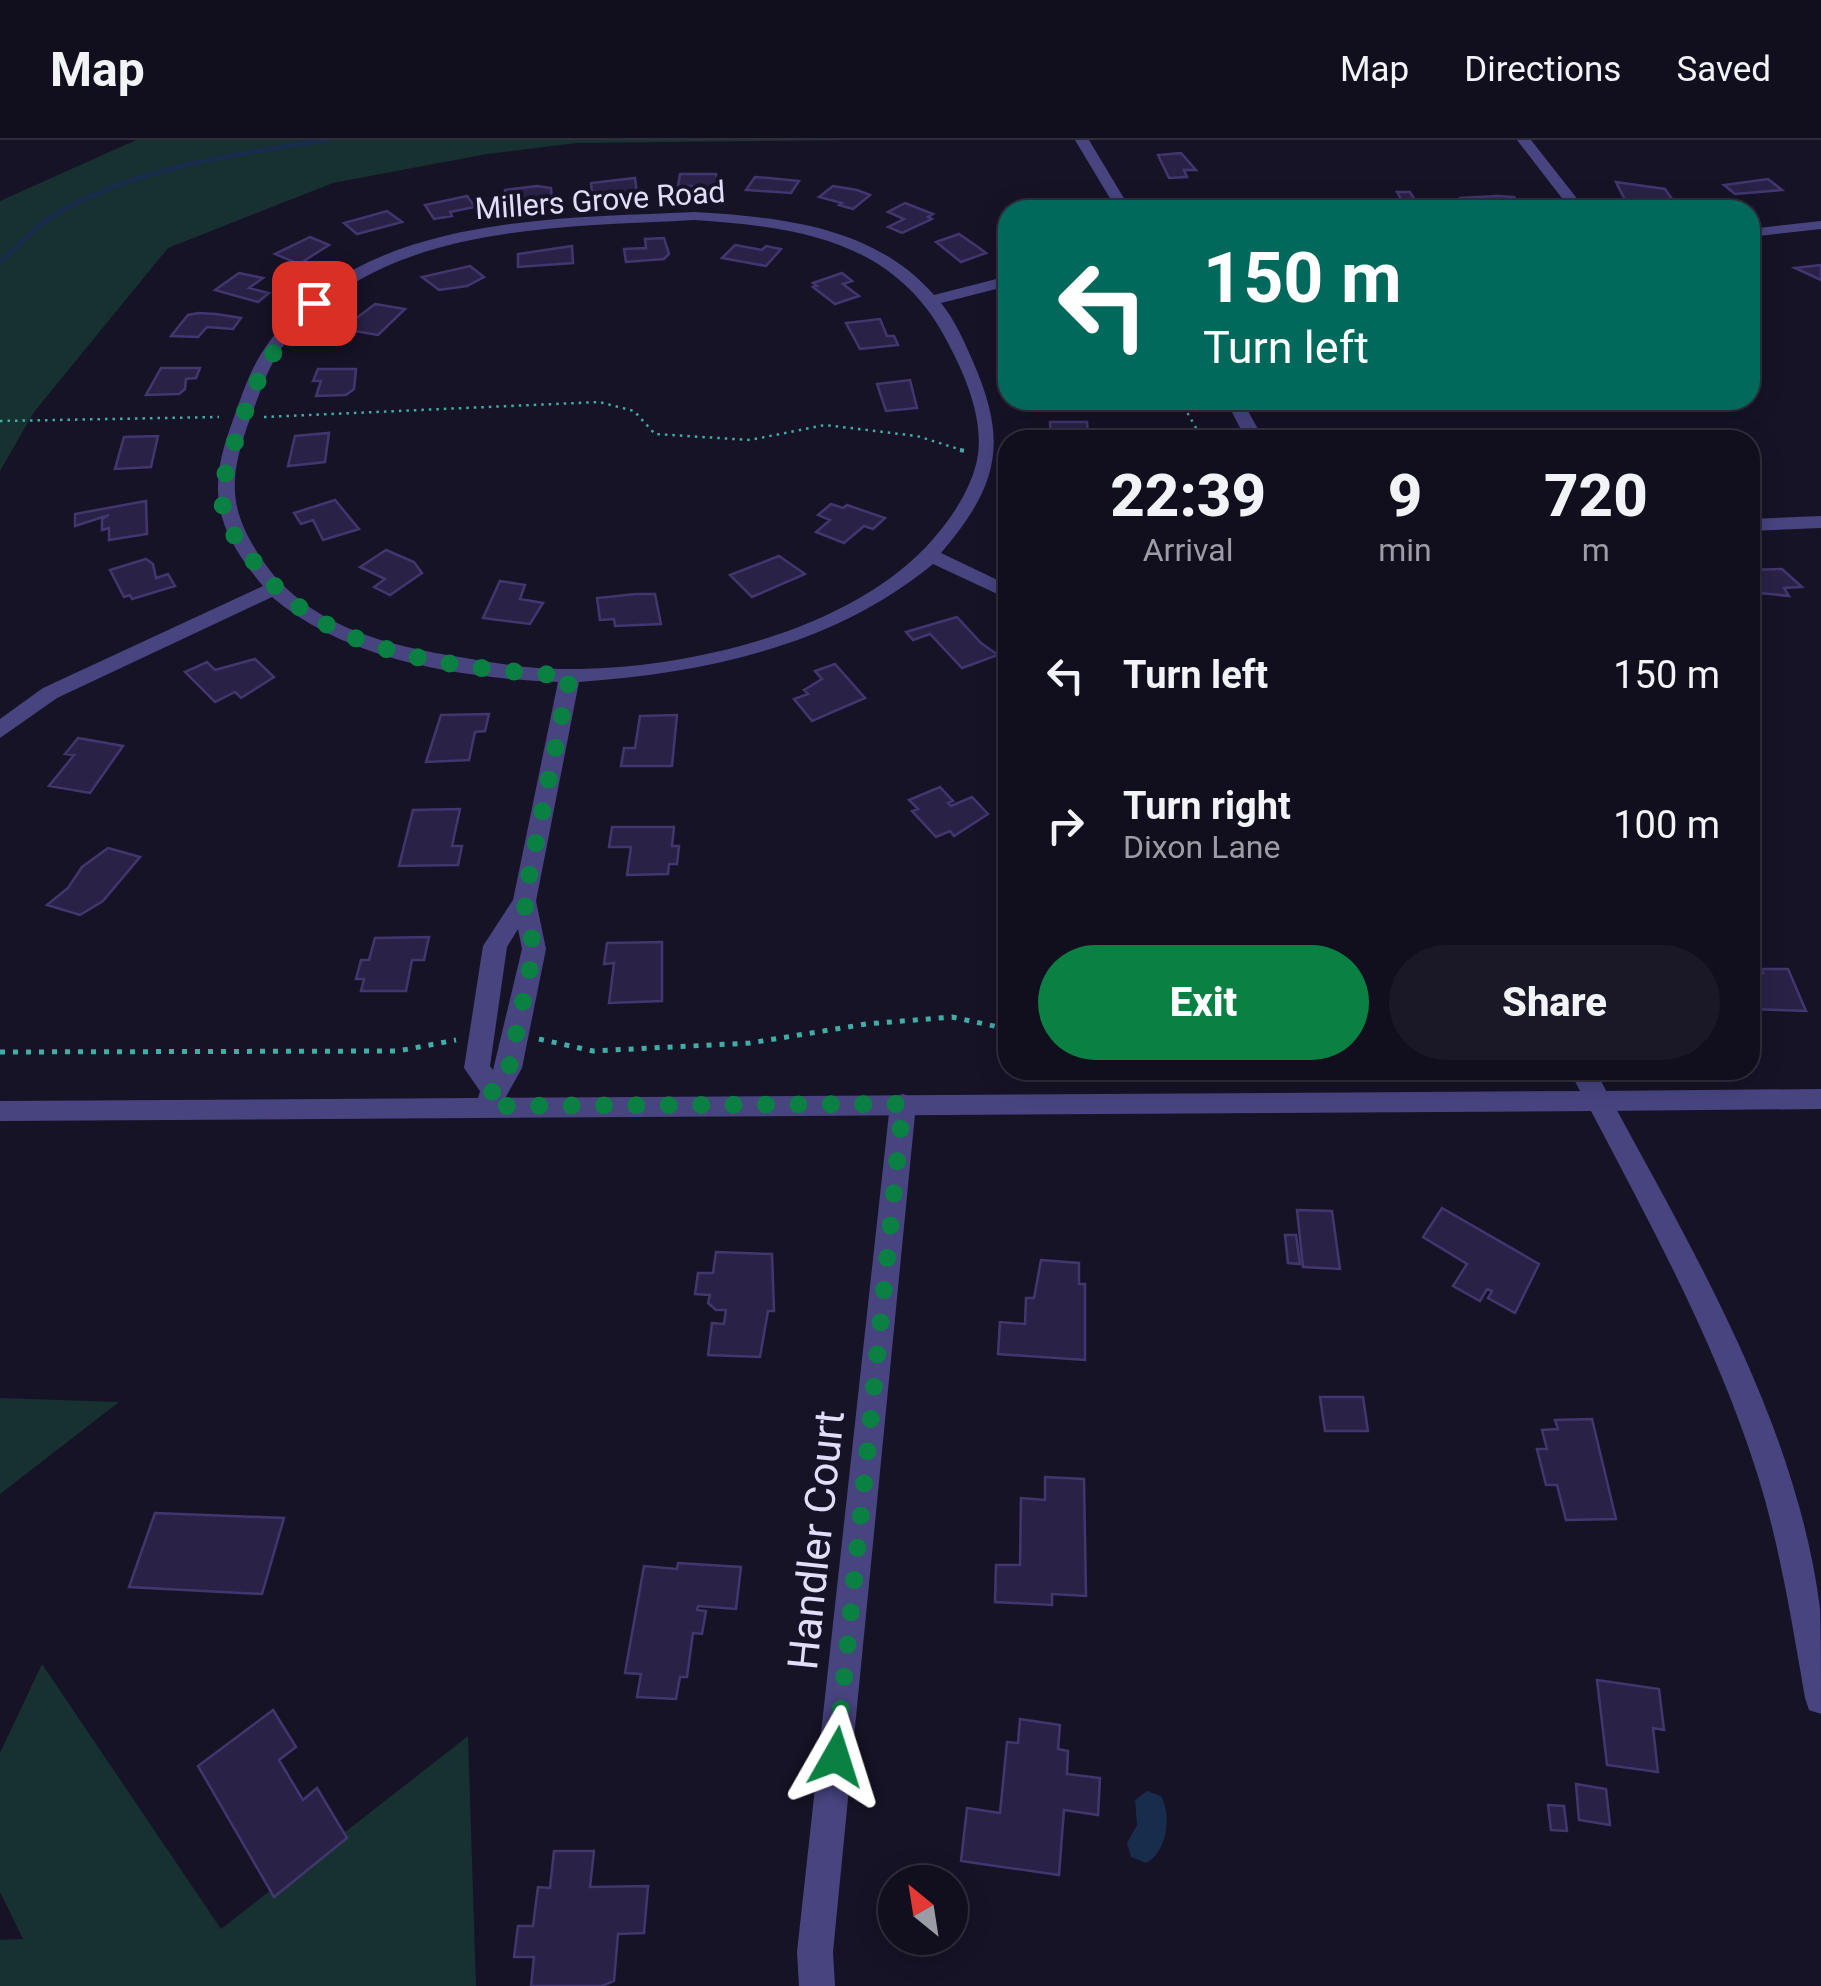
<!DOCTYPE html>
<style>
body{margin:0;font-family:Roboto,sans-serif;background:#1a1726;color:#f1f3f6;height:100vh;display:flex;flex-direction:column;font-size:38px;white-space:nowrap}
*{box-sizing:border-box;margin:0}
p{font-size:32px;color:#9c9ca4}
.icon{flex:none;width:55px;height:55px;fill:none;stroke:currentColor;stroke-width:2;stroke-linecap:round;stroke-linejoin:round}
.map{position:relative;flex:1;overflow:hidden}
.drawer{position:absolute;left:998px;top:290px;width:762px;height:650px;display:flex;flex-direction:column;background:#110e1d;border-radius:30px;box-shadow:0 5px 25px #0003,0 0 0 2px #302e3b}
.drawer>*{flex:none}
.banner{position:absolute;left:998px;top:60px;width:762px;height:210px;border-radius:30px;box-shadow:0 5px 25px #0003,0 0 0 2px #302e3b;background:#00695c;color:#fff;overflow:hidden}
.needle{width:65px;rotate:330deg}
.buttons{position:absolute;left:878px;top:1725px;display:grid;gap:20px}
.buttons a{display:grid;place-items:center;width:90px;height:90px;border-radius:50%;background:#110e1d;box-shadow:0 5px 25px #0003,0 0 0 2px #302e3b;font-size:50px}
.pin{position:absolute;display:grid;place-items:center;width:85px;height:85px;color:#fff;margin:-42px;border-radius:20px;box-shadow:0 5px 15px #0006}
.me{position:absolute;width:110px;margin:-55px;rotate:6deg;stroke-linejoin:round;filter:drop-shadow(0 0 8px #0008)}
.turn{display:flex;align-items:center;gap:35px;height:210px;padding:0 40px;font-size:45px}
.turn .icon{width:130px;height:130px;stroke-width:2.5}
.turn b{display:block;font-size:70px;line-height:85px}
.eta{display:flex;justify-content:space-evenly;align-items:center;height:170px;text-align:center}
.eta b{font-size:60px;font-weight:800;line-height:70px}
.button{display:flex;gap:20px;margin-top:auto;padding:20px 40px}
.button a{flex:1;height:115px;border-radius:60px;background:#0b8043;color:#fff;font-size:40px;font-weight:800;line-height:115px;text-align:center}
.button a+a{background:#1a1726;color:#f1f3f6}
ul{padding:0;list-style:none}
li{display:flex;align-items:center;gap:30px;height:150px;padding:0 40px}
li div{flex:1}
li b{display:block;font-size:38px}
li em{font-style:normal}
header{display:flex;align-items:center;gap:60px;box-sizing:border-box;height:140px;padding:0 50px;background:#110e1d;border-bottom:2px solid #302e3b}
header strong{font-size:48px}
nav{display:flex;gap:55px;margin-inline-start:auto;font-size:35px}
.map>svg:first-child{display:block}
</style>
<header>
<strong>Map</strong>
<nav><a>Map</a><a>Directions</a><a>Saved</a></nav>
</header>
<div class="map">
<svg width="1821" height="1846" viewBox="0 0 1821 1846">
<rect width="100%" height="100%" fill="#171327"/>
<path fill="#173030" d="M136 0H854L577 3 487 14 333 43 168 108 34 272 0 331V61Z
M0 1258 119 1262 0 1354Z
M42 1524 221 1789 468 1596 476 1846H0V1800L23 1799 0 1752V1613Z"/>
<path fill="#182c4c" d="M1147 1651 1161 1656C1172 1676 1167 1712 1146 1723L1131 1717 1127 1703 1137 1685 1135 1660Z"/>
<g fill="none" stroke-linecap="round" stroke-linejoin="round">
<path stroke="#182c4c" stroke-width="5" d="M0 122C19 105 37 85 59 72 139 27 239 13 328 0"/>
</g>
<path fill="#292246" stroke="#42366f" stroke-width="2.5" d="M1181 13 1196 30H1184L1187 37 1169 38 1158 15Z
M680 34H716L718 45 714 53H696L698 46H678Z
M755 37 769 38 799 41 791 53 746 50Z
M635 38 637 52 592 55 591 43Z
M1768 39 1782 50 1735 54 1724 45Z
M1616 42 1665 49 1672 59 1626 62Z
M537 46 551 48 552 59 507 61 505 50Z
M833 46 857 50 870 55 853 69 839 65 842 63 819 57Z
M1397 52H1410L1421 70H1374L1369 60 1401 59Z
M467 56 475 67 450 72 452 76 434 79 425 65Z
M1498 56 1514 57 1520 66 1468 68 1461 58Z
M905 63 933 74 928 77 932 79 902 93 888 87 904 79 888 72Z
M387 71 402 82 357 94 344 83Z
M959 94 978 107 986 113 961 122 936 102Z
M310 97 329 105 299 124 275 114Z
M664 98 669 114 664 119 626 122 624 109 646 108 645 99Z
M735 105 762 110 766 106 781 109 766 126 722 118Z
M572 106 573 123 518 127V114Z
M1821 125V140L1795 128Z
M470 126 484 137 467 146 439 150 422 137Z
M239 133 263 138 249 148 269 153 258 162 215 150Z
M842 133 852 141 843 144 859 156 835 164 813 147 817 146 813 143Z
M375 164 405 169 378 195 342 189Z
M199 173 216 174 241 178 233 189 207 187 198 197 171 196 188 175Z
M880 179 887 196H894L898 205 860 209 846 183Z
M161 228H200L196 238 186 239 185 249 179 254 146 255Z
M318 229H356L354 249 346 255 316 256 321 241H313Z
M910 240 917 268 886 271 877 244Z
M1050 282H1087L1088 295H1082L1083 300H1051Z
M329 293 325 322 288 326 295 296Z
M158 296 151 327 115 329 124 297Z
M335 360 359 389 323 400 313 380 301 384 294 373Z
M146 361 147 394 109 400V388L102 390V379L109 375 75 386V374Z
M831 364 843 368 847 365 885 378 873 389 864 386 844 403 816 392 830 380 818 375Z
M386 410 414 422 422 433 390 455 374 447 385 439 360 427Z
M779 416 805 434 752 457 730 435Z
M146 419 153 424 156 438 168 434 175 446 132 459 130 455 124 457 110 430Z
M1782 429 1802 447 1784 448 1789 456 1750 452V430Z
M500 441 525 445 520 459 543 463 530 484 483 478Z
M636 454H655L661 484 615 486 614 479 600 480 597 458Z
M957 477 981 503 998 515 962 528 930 494 913 500 906 492Z
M255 519 274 537 241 558 235 552 215 562 185 532 207 522 215 530Z
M835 524 865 558 812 581 794 559 808 554 804 550 822 539 815 531Z
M489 574 485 591 475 592 469 620 426 622 441 575Z
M677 575 672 626H621L624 608H635L640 576Z
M78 598 123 606 90 653 49 646 74 615 65 614Z
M940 647 953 661 948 663 951 666 972 657 988 674 954 696 950 691 936 697 912 671 918 669 909 660Z
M460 669 452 706H462L458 725 399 726 413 670Z
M612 687H674L672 706H679L677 724H669L668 734 627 735 631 707H609Z
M108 708 140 717 103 761 80 775 47 765 68 748 82 727Z
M429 797 424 820H412L406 851H361L364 839H356L361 820H369L375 798Z
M662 802V861L609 863 614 823 604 824 607 803Z
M1761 829H1788L1806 871 1750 869V833H1763Z
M1442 1068 1539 1124 1515 1173 1488 1158 1492 1151 1487 1149 1480 1161 1453 1146 1467 1124 1423 1097Z
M1297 1070 1332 1071 1340 1129 1303 1127Z
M1285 1095H1296L1300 1124 1288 1123Z
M716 1112 772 1114 774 1171H768L760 1217 708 1215 712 1183 724 1184 726 1170H716L708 1163 710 1155 695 1154 698 1133H713Z
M1041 1120 1079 1123V1144H1085V1220L998 1214 1000 1182 1025 1184 1026 1158H1034Z
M1320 1257H1363L1368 1291H1325Z
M1592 1279 1616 1379 1566 1380 1557 1345H1546L1537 1309H1547L1542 1290 1558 1289 1555 1280Z
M1045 1337 1084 1339 1086 1456 1052 1454V1465L995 1462 996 1425H1020L1021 1358 1045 1360Z
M155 1373 284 1378 262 1454 129 1447Z
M678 1423 741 1427 736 1469 698 1466 697 1470 706 1471 702 1494 693 1493 687 1537H680L676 1559 637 1557 641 1534 625 1533 644 1426 677 1429Z
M1597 1540 1659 1549 1664 1590 1653 1588 1658 1632 1607 1625Z
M273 1570 296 1607 279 1620 303 1660 317 1648 347 1698 274 1757 198 1626Z
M1020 1579 1060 1585 1058 1609 1068 1611 1067 1634 1100 1638 1098 1675 1064 1670 1059 1735 961 1721 967 1668 1000 1673 1007 1602 1018 1603Z
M1576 1644 1606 1649 1610 1685 1579 1680Z
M1548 1665 1564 1666 1567 1691 1551 1690Z
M554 1711H594L590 1747 648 1746 644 1793 618 1794 614 1841 602 1846H531L534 1817H514L518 1786H533L538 1747 550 1748Z"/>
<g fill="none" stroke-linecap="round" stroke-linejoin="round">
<path stroke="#40ada7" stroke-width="2.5" stroke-dasharray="2.5 5" stroke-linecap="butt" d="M1180 260 1203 300
M264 277 599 262 634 271 655 294 750 300 825 285 917 296 965 311
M0 281 219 277"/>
<path stroke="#40ada7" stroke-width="4" stroke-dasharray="4 6" stroke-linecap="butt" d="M960 310 965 311"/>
<path stroke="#40ada7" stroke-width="5" stroke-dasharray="5 8" stroke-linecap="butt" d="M539 899 593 911 750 903 866 884 952 877 1008 889
M0 912 398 911 456 900"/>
<path fill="#474480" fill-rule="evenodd" d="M1517 0H1531L1586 70H1571Z
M694 72C780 77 874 86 934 155L1008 136V146L941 163C955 180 965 203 974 224 1009 305 997 347 941 413L1008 445V459L933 424C834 506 705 533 579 542L536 761 546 809 522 928 499 969H481L477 962 480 951 464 928 483 806 513 760 558 542C462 538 347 521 272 457L57 558 0 598V579L43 548 263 446C215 389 206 351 233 280 242 254 251 227 267 205 360 74 552 79 694 72ZM694 80C799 87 896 100 948 203 965 235 983 277 978 314 974 344 954 375 934 398 854 492 681 531 562 529 523 529 485 521 447 515 377 503 305 482 263 421 226 367 229 336 251 276 260 253 268 226 283 206 378 83 554 88 694 80ZM518 789 522 809 493 930 490 926 507 807Z
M1821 81V89L1750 97V89Z
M1821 376V388L1750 391V379Z
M1821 949V969L1598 971 1589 968 1585 961 1589 954 1598 951Z
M903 954 912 957 916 964 833 1812 835 1846H799L797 1812 890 964 894 957Z"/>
<path fill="#474480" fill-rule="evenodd" d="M1075 0H1089L1131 70H1117Z
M1226 260H1242L1264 300H1246Z
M1569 930H1595C1685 1098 1795 1275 1820 1468 1821 1502 1821 1540 1821 1574L1809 1570 1805 1558C1792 1483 1780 1406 1757 1333 1717 1206 1653 1089 1591 971L0 981V961L1580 951Z"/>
</g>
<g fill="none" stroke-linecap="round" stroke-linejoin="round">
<path stroke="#0b8043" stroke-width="18" stroke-dasharray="0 32.4" d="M314 163C272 207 254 240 236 299 229 320 220 344 223 367 225 387 241 404 252 419 322 518 458 528 570 536L524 761 534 809 509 928 493 948 489 966 903 964 836 1617"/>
</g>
<g text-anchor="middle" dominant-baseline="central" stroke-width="8" stroke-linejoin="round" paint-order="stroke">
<g font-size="30" fill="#e1defb" stroke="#171327">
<text transform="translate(600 60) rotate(-4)">Millers Grove Road</text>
</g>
<g font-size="42" fill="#e1defb" stroke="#171327">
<text transform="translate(816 1400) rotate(-84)">Handler Court</text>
</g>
</g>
</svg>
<div class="buttons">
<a><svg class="needle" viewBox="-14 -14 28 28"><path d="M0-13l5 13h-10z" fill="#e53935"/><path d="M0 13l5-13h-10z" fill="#9c9ca4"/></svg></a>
</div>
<div class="pin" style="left:314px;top:163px;background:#d93025"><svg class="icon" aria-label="arrive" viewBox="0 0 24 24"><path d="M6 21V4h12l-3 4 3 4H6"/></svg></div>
<svg class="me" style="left:836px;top:1617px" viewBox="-20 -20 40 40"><path d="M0-17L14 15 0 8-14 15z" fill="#0b8043" stroke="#fff" stroke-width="4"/></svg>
<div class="banner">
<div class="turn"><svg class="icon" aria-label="left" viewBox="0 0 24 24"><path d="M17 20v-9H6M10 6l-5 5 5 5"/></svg><div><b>150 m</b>Turn left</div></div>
</div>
<section class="drawer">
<div class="eta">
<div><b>22:39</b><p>Arrival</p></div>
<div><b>9</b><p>min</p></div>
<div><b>720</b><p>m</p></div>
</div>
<ul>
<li><svg class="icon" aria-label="left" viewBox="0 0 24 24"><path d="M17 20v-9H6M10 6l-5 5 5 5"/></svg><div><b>Turn left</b></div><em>150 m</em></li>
<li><svg class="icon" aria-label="right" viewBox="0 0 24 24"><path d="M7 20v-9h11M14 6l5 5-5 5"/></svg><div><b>Turn right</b><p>Dixon Lane</p></div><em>100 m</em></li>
</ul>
<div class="button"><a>Exit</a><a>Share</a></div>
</section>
</div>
